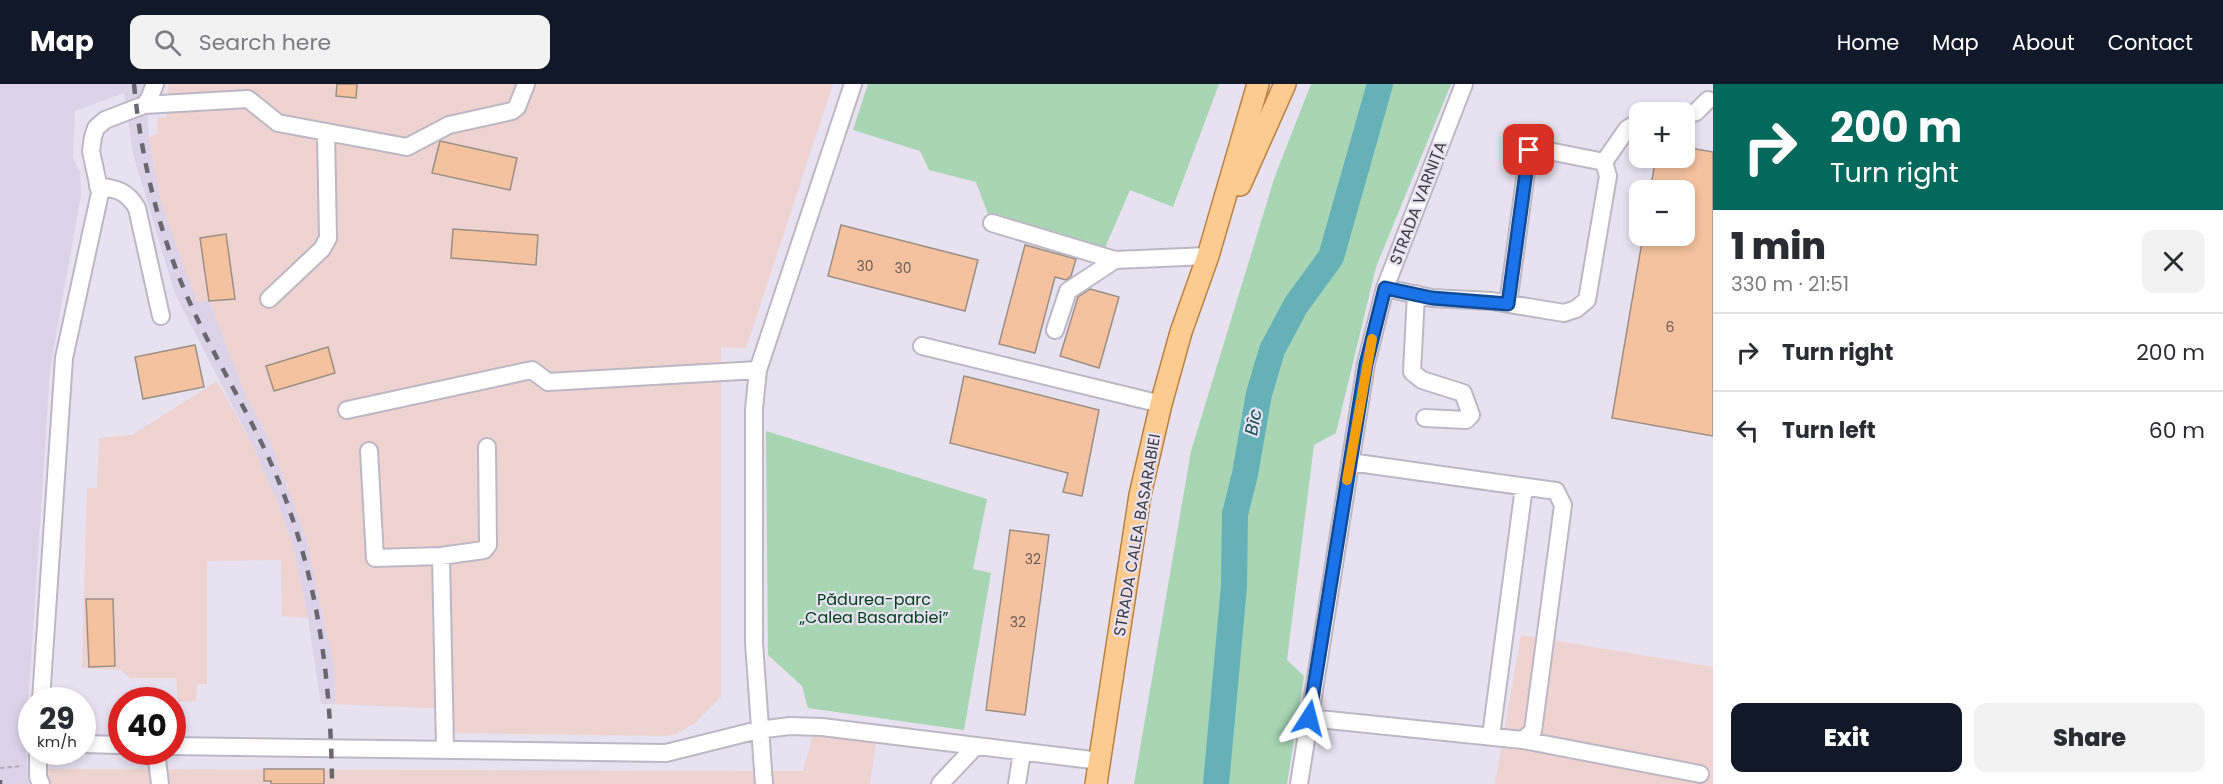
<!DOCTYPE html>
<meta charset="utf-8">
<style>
body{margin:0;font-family:Poppins,sans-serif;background:#f2f2f3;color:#2b2b33;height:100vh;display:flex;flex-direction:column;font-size:22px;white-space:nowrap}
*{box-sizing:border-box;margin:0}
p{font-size:20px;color:#7c7c81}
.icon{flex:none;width:33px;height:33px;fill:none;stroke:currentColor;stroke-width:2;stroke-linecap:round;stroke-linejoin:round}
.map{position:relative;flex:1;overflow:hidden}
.details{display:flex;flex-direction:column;background:#fff;width:510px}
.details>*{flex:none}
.guide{background:#00695c;color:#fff;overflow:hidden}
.tools{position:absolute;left:1629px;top:18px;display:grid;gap:12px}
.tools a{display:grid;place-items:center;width:66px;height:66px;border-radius:12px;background:#fff;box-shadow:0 3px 9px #0003;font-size:30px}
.speed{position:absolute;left:18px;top:603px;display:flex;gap:12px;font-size:30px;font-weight:700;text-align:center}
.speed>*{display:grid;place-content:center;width:78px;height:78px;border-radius:50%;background:#fff;box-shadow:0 3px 9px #0003;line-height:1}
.speed small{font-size:15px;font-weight:400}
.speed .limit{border:9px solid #d22;background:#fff;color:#111}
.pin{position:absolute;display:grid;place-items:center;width:51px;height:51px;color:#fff;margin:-26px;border-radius:12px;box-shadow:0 3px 9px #0006}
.me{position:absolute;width:66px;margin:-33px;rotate:9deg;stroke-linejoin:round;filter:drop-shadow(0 0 4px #0008)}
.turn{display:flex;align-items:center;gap:21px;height:126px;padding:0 18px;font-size:27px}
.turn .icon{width:78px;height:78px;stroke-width:2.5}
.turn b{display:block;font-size:42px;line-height:51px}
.round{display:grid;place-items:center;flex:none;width:63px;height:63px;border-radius:12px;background:#f2f2f3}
.headline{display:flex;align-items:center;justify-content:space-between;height:102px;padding:0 18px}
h1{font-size:36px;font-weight:800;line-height:45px}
.cta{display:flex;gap:12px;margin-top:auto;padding:12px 18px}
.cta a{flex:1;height:69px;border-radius:12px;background:#111827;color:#fff;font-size:24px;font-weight:800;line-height:69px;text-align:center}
.cta a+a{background:#f2f2f3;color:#2b2b33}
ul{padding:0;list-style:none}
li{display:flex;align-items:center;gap:18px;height:78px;padding:0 18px;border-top:2px solid #e1e1e2}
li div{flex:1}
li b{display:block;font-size:22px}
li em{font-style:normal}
header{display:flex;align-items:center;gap:36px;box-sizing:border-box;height:84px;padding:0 30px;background:#111827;color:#fff}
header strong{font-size:28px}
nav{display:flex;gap:33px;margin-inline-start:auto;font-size:21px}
.search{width:420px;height:54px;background:#f2f2f3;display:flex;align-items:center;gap:15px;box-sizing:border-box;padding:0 21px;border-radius:12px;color:#7c7c81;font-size:22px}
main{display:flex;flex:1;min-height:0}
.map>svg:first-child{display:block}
</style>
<header>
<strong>Map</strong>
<div class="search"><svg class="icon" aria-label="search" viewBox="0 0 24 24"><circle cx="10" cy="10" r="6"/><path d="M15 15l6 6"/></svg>Search here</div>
<nav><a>Home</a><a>Map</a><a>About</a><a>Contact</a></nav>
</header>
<main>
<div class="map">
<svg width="1713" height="700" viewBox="0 0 1713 700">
<rect width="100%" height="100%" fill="#e7e1f0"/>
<path fill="#eed3d0" d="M168 0H833L746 264 721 263V613L695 639 676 650 665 652 450 649V625L335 620 334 583 305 451 269 355 246 312 209 217 197 219 161 119 149 54 158 49 157 34 167 33Z
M217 297 253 362 277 417 293 461 308 534 282 532 281 476 207 477V600H197L196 617 178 618 176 594H130L121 586 82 584 87 404H97L99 354 132 351Z
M1521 551 1713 583V700H1495Z
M813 651 876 658 870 700H49L48 685 803 687Z"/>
<path fill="#dcd3e8" d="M0 0H146L149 54 161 119 197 218 209 217 246 312 269 355 305 451 334 583 335 620H321L308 534 293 461 277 417 253 362 175 210 133 70 124 9 75 27 73 73 80 89 81 110 50 286 26 653 28 700H0Z"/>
<path fill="#a8d5b4" d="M868 0H1219L1173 123 1130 106 1101 173 1000 141 988 130 976 98 929 86 920 67 853 46Z
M1311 0H1451L1376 183 1336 349 1314 361 1287 576 1304 592 1287 700H1134L1191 367 1275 92Z
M766 347 987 415 973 485 991 489 964 646 808 624 802 602 768 571Z"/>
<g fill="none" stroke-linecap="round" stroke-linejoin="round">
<path stroke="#66b0b8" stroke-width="26" d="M1216 700 1234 502 1235 430 1245 390 1259 310 1272 266 1296 221 1331 173 1380 0"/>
</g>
<path fill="#f4c29e" stroke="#9c8f86" stroke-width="1.5" d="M337 0H357L356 14 336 12Z
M440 57 517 74 510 106 432 89Z
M1684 63 1713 68V352L1612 334 1643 152H1684V106H1650L1656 74H1684Z
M841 141 978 176 965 227 828 192Z
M453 145 538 151 536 181 451 174Z
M226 150 235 215 209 217 200 154Z
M1025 161 1076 175 1071 192 1066 196 1055 193 1035 269 999 260Z
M1090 205 1119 213 1099 284 1060 272 1078 213Z
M195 261 204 303 143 315 135 273Z
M328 263 335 289 274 307 266 282Z
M964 292 1099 326 1082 412 1063 408 1068 389 950 359Z
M1010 446 1049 451 1025 631 986 626Z
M86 515H113L115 582 89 583Z
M264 685H324V700H271V697H264Z"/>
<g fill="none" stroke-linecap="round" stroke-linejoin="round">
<defs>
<path id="minor" d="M144 21 248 15 278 39 407 63 449 41 512 27 517 23 526 0
M1684 32 1696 28 1708 16
M1604 78 1627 45 1640 37
M98 102C117 105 127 107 137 124L161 232
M992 139 1115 176 1208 172
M1385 204 1432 214 1491 217 1564 229 1576 225 1587 216 1608 92 1604 78 1534 64 1529 66 1508 220
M1416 210 1412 288 1422 296 1463 309 1471 331 1466 336 1425 334
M269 215 322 165 328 154 326 48
M1055 246 1068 207 1115 176
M922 262 1161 320
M347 326 532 286 548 298 758 286
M369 367 375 474 441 472 484 466 488 461 487 363
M441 472 445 665
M41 616 64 274 100 109 91 67 93 53 96 44 105 36 144 21 149 15 155 0
M1309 634 1523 656 1533 647 1563 421 1556 407 1350 378
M1491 652 1524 403
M1523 656 1700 690
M82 660 122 661
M172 662 666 669 758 646 790 642 822 643 1100 677
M38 668V693L41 700
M156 668 160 700
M764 700 754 559V325L758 286 853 0
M940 700 975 663
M1017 700 1022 668
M1299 700 1366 280 1385 204 1464 0"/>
<path id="major" d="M1240 101 1285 0
M1096 700 1140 411 1161 320 1181 248 1208 172 1258 0"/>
</defs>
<use href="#minor" stroke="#bdb7c5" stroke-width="20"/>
<use href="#major" stroke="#b98244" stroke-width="24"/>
<path stroke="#b0abb7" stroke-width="2" stroke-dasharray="4.5 3" stroke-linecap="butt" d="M0 684 23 682"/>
<use href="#minor" stroke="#fff" stroke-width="16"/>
<use href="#major" stroke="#fdcb90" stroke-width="21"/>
<path stroke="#6a676f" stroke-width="4.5" stroke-dasharray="10 10" stroke-linecap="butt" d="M134 0C141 75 159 150 190 219 217 280 254 336 279 398 318 495 331 596 332 700
M0 696V700"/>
</g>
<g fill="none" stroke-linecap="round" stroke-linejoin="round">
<defs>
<path id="route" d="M1309 634 1366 280 1385 204 1432 214 1508 220 1529 66"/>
</defs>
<use href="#route" stroke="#114b97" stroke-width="15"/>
<use href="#route" stroke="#1a73e8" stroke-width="10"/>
<path stroke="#f59e0b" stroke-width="10" d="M1347 396 1372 255"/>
</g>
<g text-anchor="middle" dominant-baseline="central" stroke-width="4.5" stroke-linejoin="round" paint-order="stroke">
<g font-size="14" fill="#6a5c58">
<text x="865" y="182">30</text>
<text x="903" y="184">30</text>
<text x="1670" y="243">6</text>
<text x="1033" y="475">32</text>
<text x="1018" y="538">32</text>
</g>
<g font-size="16" fill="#3c3a40" stroke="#e7e1f0">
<text transform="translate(1418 119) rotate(-69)">STRADA VARNIȚA</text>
<text transform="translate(1137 451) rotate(-80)">STRADA CALEA BASARABIEI</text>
</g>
<g font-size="16" fill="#02411f" stroke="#e7e1f0">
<text x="874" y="515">Pădurea-parc<tspan x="874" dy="18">„Calea Basarabiei”</tspan></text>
</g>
<g font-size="18" font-style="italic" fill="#0d5056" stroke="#e7e1f0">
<text transform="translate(1253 338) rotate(-79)">Bîc</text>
</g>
</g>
</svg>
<div class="tools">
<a>+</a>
<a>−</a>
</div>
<div class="speed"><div>29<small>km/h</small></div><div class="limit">40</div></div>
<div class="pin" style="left:1529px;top:66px;background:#d93025"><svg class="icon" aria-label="arrive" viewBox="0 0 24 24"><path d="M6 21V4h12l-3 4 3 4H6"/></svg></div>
<svg class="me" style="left:1309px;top:634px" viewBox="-20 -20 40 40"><path d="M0-17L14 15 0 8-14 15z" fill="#1a73e8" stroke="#fff" stroke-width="4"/></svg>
</div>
<section class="details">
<div class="guide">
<div class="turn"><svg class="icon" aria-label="right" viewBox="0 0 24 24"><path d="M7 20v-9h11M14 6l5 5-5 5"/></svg><div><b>200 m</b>Turn right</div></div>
</div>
<div class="headline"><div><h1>1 min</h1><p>330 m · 21:51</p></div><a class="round"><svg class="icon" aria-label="close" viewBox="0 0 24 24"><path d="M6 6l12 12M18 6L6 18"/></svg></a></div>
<ul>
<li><svg class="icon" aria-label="right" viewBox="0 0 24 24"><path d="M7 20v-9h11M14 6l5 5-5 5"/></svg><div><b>Turn right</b></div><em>200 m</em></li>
<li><svg class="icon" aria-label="left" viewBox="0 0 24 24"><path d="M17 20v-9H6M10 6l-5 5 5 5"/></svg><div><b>Turn left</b></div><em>60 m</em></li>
</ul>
<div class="cta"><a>Exit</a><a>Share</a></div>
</section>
</main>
